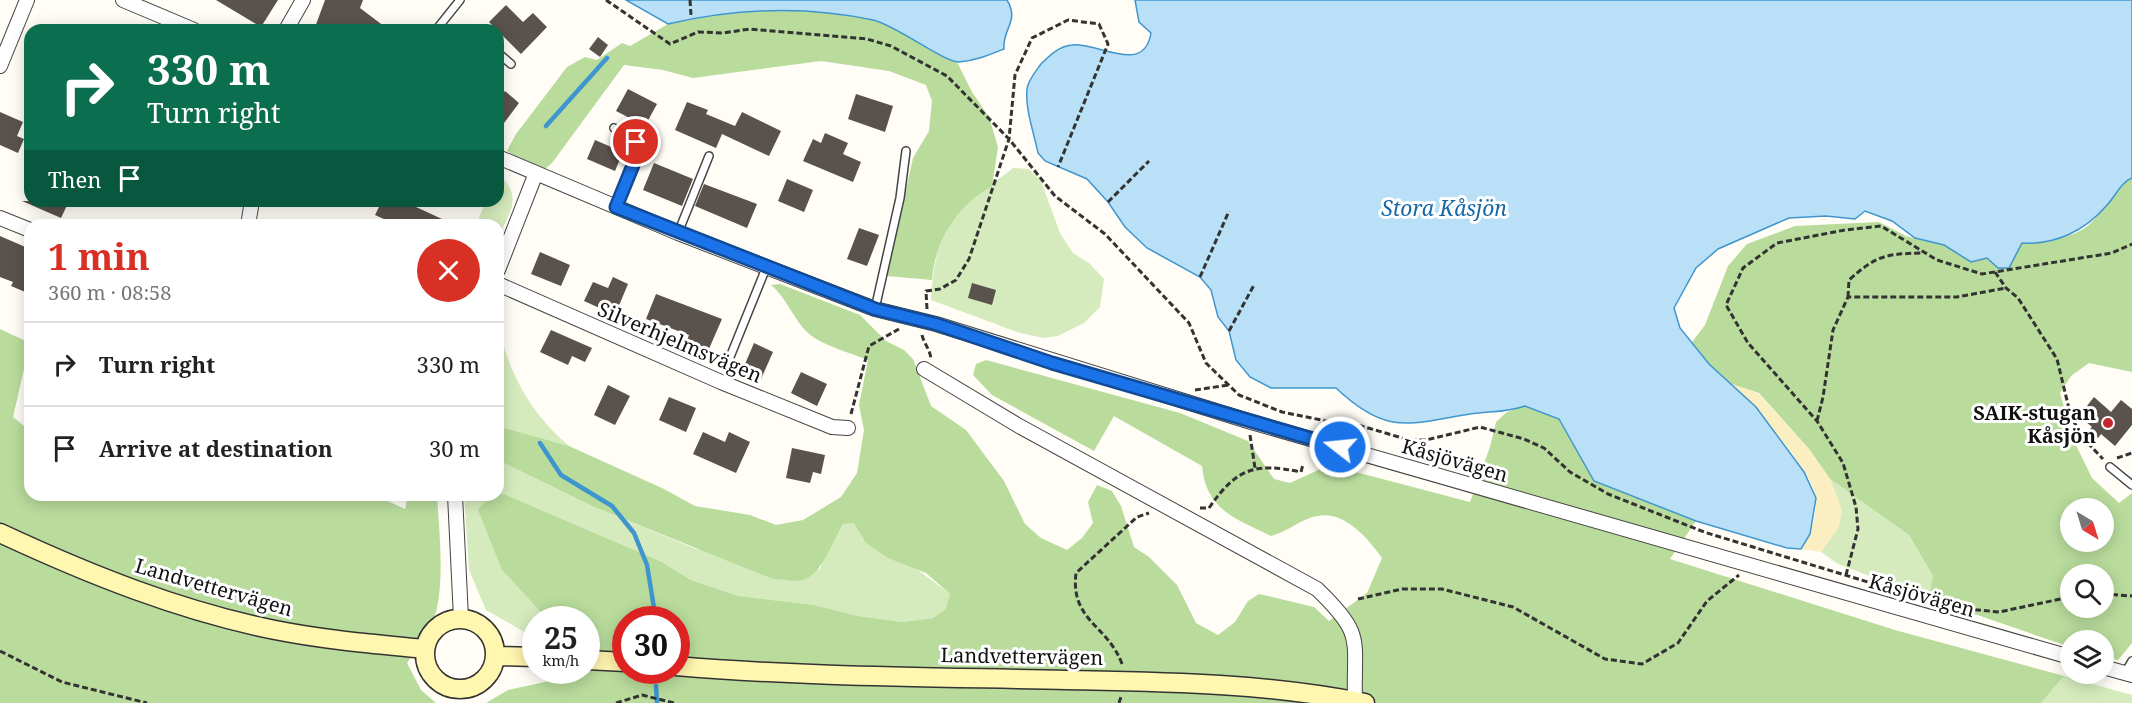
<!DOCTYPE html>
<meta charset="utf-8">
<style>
body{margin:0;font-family:"Noto Serif",serif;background:#f2f2f2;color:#222;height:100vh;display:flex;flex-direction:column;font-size:22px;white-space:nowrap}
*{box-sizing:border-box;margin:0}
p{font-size:20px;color:#767676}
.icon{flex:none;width:33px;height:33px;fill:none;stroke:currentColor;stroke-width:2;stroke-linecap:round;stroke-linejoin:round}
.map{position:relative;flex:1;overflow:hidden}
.drawer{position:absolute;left:24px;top:219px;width:480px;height:282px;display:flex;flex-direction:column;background:#fff;border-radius:18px;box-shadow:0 3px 15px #0003}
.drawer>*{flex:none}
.hud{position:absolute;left:24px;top:24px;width:480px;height:183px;border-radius:18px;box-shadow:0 3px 15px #0003;background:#0b6e4f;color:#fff;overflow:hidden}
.needle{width:39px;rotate:142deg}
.buttons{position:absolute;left:2060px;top:498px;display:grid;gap:12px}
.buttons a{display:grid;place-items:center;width:54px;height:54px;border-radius:50%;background:#fff;box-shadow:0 3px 15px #0003;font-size:30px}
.speed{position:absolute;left:522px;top:606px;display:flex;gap:12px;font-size:30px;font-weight:700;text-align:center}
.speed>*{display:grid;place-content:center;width:78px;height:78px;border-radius:50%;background:#fff;box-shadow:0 3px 15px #0003;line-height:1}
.speed small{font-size:15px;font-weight:400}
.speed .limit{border:9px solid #d22;background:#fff;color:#111}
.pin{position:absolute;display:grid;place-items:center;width:51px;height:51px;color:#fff;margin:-26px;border:3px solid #fff;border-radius:50%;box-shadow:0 2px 6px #0007}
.me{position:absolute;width:66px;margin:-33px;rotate:286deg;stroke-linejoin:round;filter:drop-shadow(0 0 4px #0008)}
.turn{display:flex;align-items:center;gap:21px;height:126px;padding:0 24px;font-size:27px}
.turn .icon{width:78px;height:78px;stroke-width:2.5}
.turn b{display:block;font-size:42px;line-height:51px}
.then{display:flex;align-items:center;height:57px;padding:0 24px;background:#0003;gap:12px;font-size:22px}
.round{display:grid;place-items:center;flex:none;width:63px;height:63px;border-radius:32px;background:#f2f2f2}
.headline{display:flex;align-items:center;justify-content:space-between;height:102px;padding:0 24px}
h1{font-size:36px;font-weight:700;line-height:45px;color:#d93025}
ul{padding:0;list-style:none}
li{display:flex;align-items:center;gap:18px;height:84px;padding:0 24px;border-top:2px solid #e0e0e0}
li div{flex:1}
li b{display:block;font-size:22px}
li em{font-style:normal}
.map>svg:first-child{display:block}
</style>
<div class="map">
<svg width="2132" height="703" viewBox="0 0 2132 703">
<rect width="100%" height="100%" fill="#fffdf5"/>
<path fill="#d5ebbd" d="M1013 168 1029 169 1041 181 1060 233 1073 253 1089 263 1104 279 1100 307 1084 323 1058 336 1043 338 1017 332 931 300C933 260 940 222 976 196 988 186 1001 178 1013 168Z
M498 173C523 197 511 210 498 237V225H476L486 201H498Z
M498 320C506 370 530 413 569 446L498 426Z
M498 460 594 507 696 549 820 569 826 552 843 524 854 522 950 594 947 609 933 618 903 622 858 616 814 605 739 596 691 580 660 561 504 494 502 570 547 619 536 620 535 638 486 610 469 570 464 495H498Z
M1830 479 1909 535 1933 576 1928 598 1838 564 1821 552C1845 518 1845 518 1830 479Z
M2064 676 2132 695V703H2041Z"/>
<path fill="#b9dc9c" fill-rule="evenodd" d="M784 9 825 12 876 20 957 62 972 92 989 117 998 147 992 186C957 206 935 240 932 280L887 276 913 158 929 131 932 101 926 85 889 71 821 61 693 78 663 70 624 65 552 163 545 169 535 167 507 151 516 134 567 67 585 57 597 60 622 43 630 46 668 24 743 10Z
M2132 178V372L2089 363 2071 376 2060 393 2073 439 2092 478 2119 503 2132 493V643L2118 660 2103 657V640H2070V647L1928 598 1933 576 1909 535 1830 479 1809 449 1759 393 1731 384 1709 364 1692 342 1705 325 1728 266 1747 244 1795 226 1879 222 1906 236 1944 245 1971 262C1986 256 2006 245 2023 243 2044 241 2066 240 2085 228 2101 217 2116 184 2132 178ZM2070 508H2103V542H2070ZM2070 574H2103V608H2070Z
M780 284 860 315 886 341 904 350 913 359 931 406 966 430 1004 481 1025 524 1041 538 1067 550 1082 538 1093 523 1088 502 1097 485 1112 491 1121 506 1134 547 1149 557 1177 585 1196 623 1218 635 1235 622 1248 601 1259 594 1314 607 1329 621 1367 593 1382 558C1366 536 1341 506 1310 518 1296 523 1286 532 1271 536 1236 519 1206 510 1202 466L1114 416 1094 451 992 395 973 375 976 364 986 360 1180 413 1248 441 1274 479 1290 483 1329 465 1470 502 1490 447 1496 422 1507 412 1525 406 1559 419 1594 481 1696 521 1670 559 1895 630 2064 676 2041 703H486L508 690 572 676V671L586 670V620L547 619 502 570 478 510 490 496 504 494 660 561 691 580 739 596 814 605 858 616 903 622 933 618 946 609 950 594 926 573 888 558 866 543 854 523 843 524C833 540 821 577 802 580 793 582 782 579 773 579L594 507 498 460V426L569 446 664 489 695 506 750 515 776 525 803 520 841 497 857 473 864 430 859 405 868 360C853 354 819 344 808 333 793 319 787 298 771 285ZM626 620H676V670H626Z
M0 329 30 343 13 417 30 431V495H186L201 500 203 495H374L405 509 408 495H437C439 531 447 596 430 628 424 640 415 652 407 663L421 690 436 703H0Z"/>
<path fill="#fbeec1" d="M1731 384 1758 393 1809 449 1830 479 1842 510 1839 527 1821 552 1801 549C1810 534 1817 518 1816 500 1814 471 1753 405 1731 384Z"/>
<path fill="#b9e0f7" stroke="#3f96cf" stroke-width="1.5" d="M626 0H1007C1020 21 1002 29 1004 49 989 55 975 61 959 62 943 62 896 25 873 20 803 5 737 8 668 24Z
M1135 0H2132V178C2121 182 2115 197 2107 205 2085 231 2055 245 2022 243L2009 268H1998L1987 258 1971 262 1944 245 1915 238 1892 221 1865 211 1855 219 1826 216 1789 218 1718 249 1696 268 1674 308 1680 328 1709 364 1756 407 1804 472 1816 498 1810 534 1801 549 1787 548 1696 521 1594 481 1559 419 1525 406C1505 413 1490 411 1470 414 1408 424 1387 436 1336 388H1271L1250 377 1236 360 1229 331 1218 317 1211 290 1200 277 1147 248 1125 227 1108 202 1087 179 1045 161 1038 153C1034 133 1025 109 1027 89 1028 80 1036 71 1041 64 1049 56 1059 46 1072 45 1098 42 1144 76 1151 33L1139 22Z"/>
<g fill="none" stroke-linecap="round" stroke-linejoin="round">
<path stroke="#3f96cf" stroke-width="4.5" d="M546 126 607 58
M540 443 561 475 612 506 634 533 647 565 656 620
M656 686 657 703"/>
</g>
<path fill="#5a524d" d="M216 0H278L261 27Z
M325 0H363L360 8 389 30H314Z
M506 5 523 22 533 13 547 27 521 54 489 22Z
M598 37 608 45 600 57 589 49Z
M628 89 657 104 645 126 616 111Z
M505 91 519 103 498 131V99Z
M856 94 893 106 885 132 848 119Z
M687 102 708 110 706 114 735 126 742 112 781 131 769 156 722 134 716 148 675 130Z
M0 112 23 122 17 136 24 139 18 153 0 145Z
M825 133 848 143 843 154 861 162 853 182 803 161 813 139 821 143Z
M595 140 623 152 615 171 587 159Z
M654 163 693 179 682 206 643 190Z
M787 179 813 190 804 212 778 201Z
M704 184 757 204 747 228 695 206Z
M22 201H69L61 218Z
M382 201H403L455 225H397L375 215Z
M859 228 879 235 867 266 847 259Z
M0 236 30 249V294L11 286 13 282 0 277Z
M540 252 570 265 561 286 531 274Z
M613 277 628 284 615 315 584 301 593 282 608 288Z
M972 283 996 290 992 305 968 298Z
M656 294 722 319 705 358 684 348 689 335 646 319Z
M551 330 592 348 585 362 572 356 568 365 540 352Z
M754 343 773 352 761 379 742 371Z
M801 372 827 384 817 406 791 393Z
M608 385 630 396 615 425 594 415Z
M669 397 696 408 686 432 659 420Z
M2094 397 2111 412 2121 400 2132 409V425L2115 446 2101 434 2098 438 2089 430 2092 427 2079 416Z
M703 432 725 442 729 432 750 442 736 473 693 454Z
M792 448 825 455 821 474 813 472 810 483 786 478Z"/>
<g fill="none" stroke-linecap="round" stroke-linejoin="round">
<defs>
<path id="lane" d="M436 30 460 0
M498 53 511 64
M614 128 636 142 640 148 616 207
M678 233 709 156
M875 309 900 198 906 151
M728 362 766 268
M2110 467 2132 485
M2125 673 2132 661"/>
<path id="street" d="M123 0 194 30
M286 30 303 0
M0 66 27 0
M498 157 678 233 875 309 936 324 1248 421 2070 657
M0 218 30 230
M248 225 252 201
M498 270 536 173
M498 284 721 382 832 427 848 428
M924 369 1019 426 1317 589C1366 636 1353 639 1355 701
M455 495 461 618
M2103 667 2132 675"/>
<path id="secondary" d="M0 533C88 574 180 611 275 630 325 640 375 644 425 649
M425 654a35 35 0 1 1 70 0a35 35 0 1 1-70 0Z
M496 656 536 657
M586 660 626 662
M676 666C806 677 937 677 1067 680 1167 682 1266 683 1365 703"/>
</defs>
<use href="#lane" stroke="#444" stroke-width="10"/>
<use href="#street" stroke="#444" stroke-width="16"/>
<use href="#secondary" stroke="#333" stroke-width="21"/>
<path stroke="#333" stroke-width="3" stroke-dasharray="6 3" stroke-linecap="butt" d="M606 0 670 44 698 32 723 33 750 29 867 39 891 46 947 76 1009 139 1055 196 1105 234 1189 323 1206 363 1239 395 1282 412 1331 422H1348L1409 440H1426L1480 427 1524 439 1544 448 1570 472 1608 494 1704 532 1884 587
M690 0 691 15
M1108 202 1149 161
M1995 272 2006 288 2018 298 2057 359 2071 417 2084 439 2103 459
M1200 277 1229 211
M1848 297 1849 280C1877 255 1885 254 1922 253
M927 309 926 291 940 289 956 280 969 259 1009 139 1015 75 1032 38 1068 20 1099 24 1108 44 1058 167
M1229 331 1254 285
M922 335C924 344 930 349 931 359
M1195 390 1229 385
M851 414 869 346 899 329
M1817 421 1823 397 1833 330 1848 297H1957L2006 288
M1250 435 1255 468
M2117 458 2132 453
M1200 508H1209C1236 469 1254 462 1301 472L1303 464
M1846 575 1858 529 1856 507 1843 463 1817 421 1748 343 1726 305 1743 268 1777 243 1845 230 1881 226 1937 260 1982 274 2112 253 2132 244
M2103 594 2132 596
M1358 599 1402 589H1442L1513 607 1605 659 1642 664 1678 643 1707 601 1739 575
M1957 608 1999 612 2070 597
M0 651 62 682 147 703
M1122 664C1108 625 1070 621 1076 573L1137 517 1149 513
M616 703 642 695 674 703
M1119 703 1121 697"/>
<use href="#lane" stroke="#fff" stroke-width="7"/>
<use href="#street" stroke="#fff" stroke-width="14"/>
<use href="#secondary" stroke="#fff6b0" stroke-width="18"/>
</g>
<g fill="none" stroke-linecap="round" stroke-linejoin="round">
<defs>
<path id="route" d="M636 142 640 148 616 207 875 309 936 324 1052 363 1340 447"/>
</defs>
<use href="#route" stroke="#114b97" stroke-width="15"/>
<use href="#route" stroke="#1a73e8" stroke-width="10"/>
</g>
<circle fill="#c4262e" stroke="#fff" stroke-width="2" cx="2108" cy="423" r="6"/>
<g text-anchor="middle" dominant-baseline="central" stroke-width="6" stroke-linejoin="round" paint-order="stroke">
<g font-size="20" fill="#111" stroke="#fff">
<text transform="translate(680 342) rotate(23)">Silverhjelmsvägen</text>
<text transform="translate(1455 460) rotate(16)">Kåsjövägen</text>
<text transform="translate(214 587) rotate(16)">Landvettervägen</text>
<text transform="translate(1922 595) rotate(16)">Kåsjövägen</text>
<text transform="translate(1022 656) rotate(1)">Landvettervägen</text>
</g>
<g font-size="20" font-weight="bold" fill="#111" stroke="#fff" text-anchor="end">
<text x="2096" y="412">SAIK-stugan<tspan x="2096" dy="23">Kåsjön</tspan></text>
</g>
<g font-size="21" font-style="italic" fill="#1768a6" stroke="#fff">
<text x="1444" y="208">Stora Kåsjön</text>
</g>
</g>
</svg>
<div class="buttons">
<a><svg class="needle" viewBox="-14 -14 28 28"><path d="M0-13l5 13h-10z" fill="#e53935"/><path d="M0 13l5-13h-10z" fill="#767676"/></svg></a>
<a><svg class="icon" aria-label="search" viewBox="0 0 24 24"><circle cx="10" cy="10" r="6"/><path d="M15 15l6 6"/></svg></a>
<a><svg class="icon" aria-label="layers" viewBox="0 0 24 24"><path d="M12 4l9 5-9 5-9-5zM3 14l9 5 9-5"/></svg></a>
</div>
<div class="speed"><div>25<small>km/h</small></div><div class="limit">30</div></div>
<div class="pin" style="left:636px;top:142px;background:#d93025"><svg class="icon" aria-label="arrive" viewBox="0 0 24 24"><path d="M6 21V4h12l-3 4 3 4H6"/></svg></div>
<svg class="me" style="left:1340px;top:447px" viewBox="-20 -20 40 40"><circle r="17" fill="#1a73e8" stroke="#fff" stroke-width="3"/><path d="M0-11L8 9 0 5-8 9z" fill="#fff"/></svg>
<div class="hud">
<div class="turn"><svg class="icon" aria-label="right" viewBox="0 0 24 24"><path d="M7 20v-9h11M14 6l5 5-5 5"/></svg><div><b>330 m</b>Turn right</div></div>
<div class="then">Then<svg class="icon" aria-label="arrive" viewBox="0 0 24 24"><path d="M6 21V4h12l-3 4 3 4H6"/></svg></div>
</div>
<section class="drawer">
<div class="headline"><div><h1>1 min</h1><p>360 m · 08:58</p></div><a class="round" style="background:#d93025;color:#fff"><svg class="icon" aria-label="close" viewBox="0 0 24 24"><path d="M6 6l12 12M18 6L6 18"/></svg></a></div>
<ul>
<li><svg class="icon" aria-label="right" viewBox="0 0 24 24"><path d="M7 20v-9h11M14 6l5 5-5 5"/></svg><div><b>Turn right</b></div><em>330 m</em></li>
<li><svg class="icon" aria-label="arrive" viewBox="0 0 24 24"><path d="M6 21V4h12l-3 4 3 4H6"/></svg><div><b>Arrive at destination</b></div><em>30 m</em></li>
</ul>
</section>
</div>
